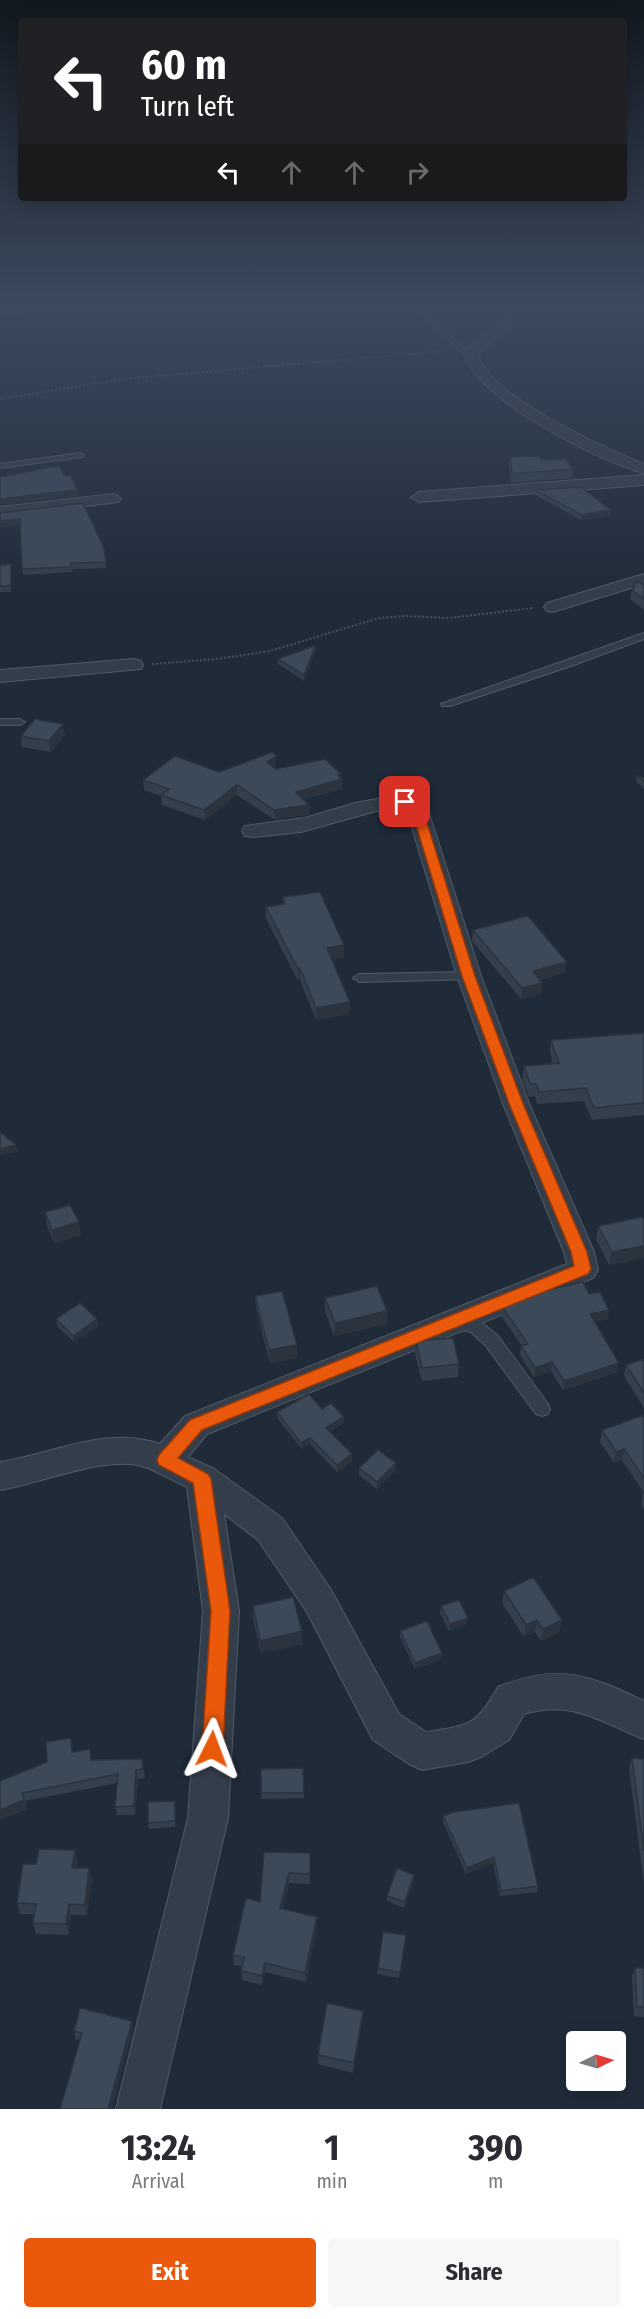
<!DOCTYPE html>
<style>
body{margin:0;font-family:"Fira Sans Condensed",sans-serif;background:#f7f7f7;color:#2b2b33;height:100vh;display:flex;flex-direction:column;font-size:22px;white-space:nowrap}
*{box-sizing:border-box;margin:0}
p{font-size:20px;color:#7c7c81}
.icon{flex:none;width:33px;height:33px;fill:none;stroke:currentColor;stroke-width:2;stroke-linecap:round;stroke-linejoin:round}
.map{position:relative;height:2109px;overflow:hidden}
.drawer{display:flex;flex-direction:column;background:#fff;flex:1}
.drawer>*{flex:none}
.hud{position:absolute;left:18px;top:18px;width:609px;height:183px;border-radius:6px;box-shadow:0 3px 15px #0003;background:#202124;color:#fff;overflow:hidden}
.needle{width:39px;rotate:85deg}
.fabs{position:absolute;left:566px;top:2031px;display:grid;gap:12px}
.fabs a{display:grid;place-items:center;width:60px;height:60px;border-radius:6px;background:#fff;box-shadow:0 3px 15px #0003;font-size:30px}
.pin{position:absolute;display:grid;place-items:center;width:51px;height:51px;color:#fff;margin:-26px;border-radius:12px;box-shadow:0 3px 9px #0006}
.me{position:absolute;width:66px;margin:-33px;rotate:3deg;stroke-linejoin:round;filter:drop-shadow(0 0 4px #0008)}
.turn{display:flex;align-items:center;gap:21px;height:126px;padding:0 24px;font-size:27px}
.turn .icon{width:78px;height:78px;stroke-width:2.5}
.turn b{display:block;font-size:42px;line-height:51px}
.lanes{display:flex;align-items:center;height:57px;padding:0 24px;background:#0003;justify-content:center;gap:30px;direction:ltr}
.lanes .off{opacity:.35}
.eta{display:flex;justify-content:space-evenly;align-items:center;height:102px;text-align:center}
.eta b{font-size:36px;font-weight:700;line-height:42px}
.button{display:flex;gap:12px;margin-top:auto;padding:12px 24px}
.button a{flex:1;height:69px;border-radius:6px;background:#ea580c;color:#fff;font-size:24px;font-weight:700;line-height:69px;text-align:center}
.button a+a{background:#f7f7f7;color:#2b2b33}
.map>svg:first-child{display:block}
</style>
<div class="map">
<svg width="644" height="2109" viewBox="0 0 644 2109">
<rect width="100%" height="100%" fill="#202b39"/>
<g fill="none" stroke-linecap="round" stroke-linejoin="round">
<defs>
<path id="lane" d="M56 302 57 303 54 305 0 307V303Z
M412 305H416L474 357V359H470L412 307Z
M80 453 84 455 83 457 0 468V464Z
M644 633V639L571 666 450 706H442L441 704Z
M0 719H20L25 722 20 725H0Z
M469 972 474 973 475 976 474 979 359 982 353 978 359 974Z
M456 1317 482 1323 498 1336 548 1404 550 1409 548 1414 542 1416 536 1414 486 1346 471 1332 450 1327 448 1323 450 1319Z"/>
<path id="street" d="M503 302H515C519 330 493 336 478 354 488 396 605 448 644 464V473C601 463 475 398 465 354 478 335 506 329 503 302Z
M644 475V485L419 502 411 497 419 492Z
M113 494 118 496 121 499 118 502 0 517V507Z
M644 574V584L553 612 547 611 544 607 547 603Z
M134 659 141 661 143 665 141 669 0 682V670Z
M389 797 423 803 427 807 481 976 530 1106 594 1252 598 1270 593 1278 207 1434 188 1457 214 1469 282 1518 331 1590 399 1714 426 1732C470 1725 475 1727 498 1687 559 1663 587 1674 644 1701V1739C600 1722 573 1699 524 1714L509 1740 481 1757 468 1762 422 1770 409 1764 373 1740 307 1612 258 1540 224 1514 239 1611 228 1818 160 2109H116L188 1818 203 1611 187 1487C173 1481 159 1472 145 1467 107 1454 40 1484 0 1490V1462C53 1454 106 1425 160 1444L185 1416 567 1264 564 1252 504 1106 457 976 407 811H376L301 832 253 837 245 836 242 831 245 826 253 825 305 818 355 803Z"/>
</defs>
<use href="#lane" stroke="#515b67" stroke-width="2"/>
<use href="#street" stroke="#515b67" stroke-width="2"/>
<path stroke="#405558" stroke-width="2" stroke-dasharray="2 2" stroke-linecap="butt" d="M0 399 123 379 445 351
M152 664 217 659 270 651 379 618 407 616 449 618 534 608"/>
<use href="#lane" fill="#343d4a" fill-rule="evenodd"/>
<use href="#street" fill="#343d4a" fill-rule="evenodd"/>
</g>
<path fill="#343f4d" d="M0 302 23 306V314L0 315Z
M62 302H107L109 311 68 314Z
M510 457 541 460 573 469 572 478 511 483 509 466Z
M535 490 611 510V515L581 520 535 495Z
M0 513 104 548 106 568 72 569 73 572 23 575 20 525 0 527Z
M11 564V592H0V565Z
M644 585V610L630 599 632 590Z
M316 645V650L304 681 278 664V659Z
M65 735 51 752 22 747 21 736Z
M276 756V765L273 767 276 769 341 774 342 789 304 799 310 814 275 820 237 795 205 820 162 805 161 796 144 790 143 780 219 772Z
M636 775 644 778V789L636 781Z
M283 897 344 957 331 959 350 1002 349 1014 316 1020 300 980 298 981 266 919V907L283 904Z
M473 930 565 973 540 980 542 983 541 994 521 999 472 941Z
M644 1033V1115L592 1120 584 1101 537 1104 535 1096 529 1097 522 1079 524 1066 553 1064 550 1052 551 1040Z
M45 1212 81 1235 54 1243 47 1225Z
M644 1220V1258L609 1265 596 1239 598 1226Z
M589 1294 608 1319 595 1322 617 1372 563 1390 551 1371 534 1377 520 1355 521 1346H522L502 1317 503 1308Z
M255 1296 297 1345V1358L270 1363 256 1308Z
M325 1298 387 1324 334 1336 325 1311Z
M56 1319H97L98 1326 74 1342 57 1326Z
M416 1341 459 1364 458 1377 422 1381 415 1354Z
M644 1359V1408L624 1376 626 1365Z
M322 1409 344 1417V1423L330 1432 352 1454V1461L337 1472 310 1444 302 1449 278 1419 277 1412Z
M644 1415V1493L622 1460 614 1463 600 1442 602 1430Z
M396 1463V1470L377 1489 359 1475V1468Z
M643 1493H644V1509L641 1505Z
M504 1591 560 1632 541 1641 535 1632 524 1637 502 1603Z
M253 1606 302 1644 261 1653 253 1618Z
M441 1606 467 1624 449 1631 440 1613Z
M400 1631 441 1659 415 1669 400 1637Z
M71 1738 73 1752 92 1760 142 1759 145 1778 138 1779 135 1815H117L115 1807 117 1783 25 1801 27 1809 0 1820 47 1762Z
M632 1758 644 1759V1884L629 1769Z
M303 1768 304 1798 261 1799V1793Z
M176 1807 175 1827 149 1829 148 1823Z
M443 1816 538 1886 537 1892 500 1896 493 1863 466 1874 443 1822Z
M75 1850 77 1861 76 1868 92 1879 87 1915H71L69 1935 36 1934 33 1923 34 1914H20L17 1903 36 1864Z
M310 1853V1884L289 1883 283 1909 317 1917V1927L306 1982 265 1972 262 1985 242 1980 241 1971 242 1966 234 1965 233 1955 260 1902Z
M414 1881 404 1908 387 1901V1896Z
M405 1940 399 1978 377 1974 378 1968Z
M635 1968H644V2017L634 2016 632 1977Z
M363 2011 362 2021 353 2073 318 2064V2055Z
M132 2021 133 2029 80 2041 76 2040 74 2031Z"/>
<path fill="#2a333e" d="M108 307 109 311 68 314V310Z
M77 490 78 496 0 505V499Z
M611 510V515L581 520 582 515Z
M20 519 21 525 0 527V521Z
M316 645V650L304 681V675Z
M63 724 65 735 51 752 49 741Z
M276 756V765L267 772V762Z
M341 774V779H342V789L297 801 296 792Z
M237 785V795L205 820 204 810Z
M309 805 310 814 275 820 274 810Z
M344 945V957L327 960V948Z
M567 962 565 973 532 982 533 971Z
M300 968V980L298 981V969Z
M542 983 541 994 521 999 522 988Z
M350 1002 349 1014 316 1020V1008Z
M16 1145 18 1152 0 1155V1149Z
M79 1222 81 1235 54 1243 52 1230Z
M644 1246V1258L609 1265 612 1252Z
M609 1310 608 1319 589 1323 590 1314Z
M387 1311V1324L334 1336 335 1323Z
M97 1319 98 1326 74 1342 73 1336Z
M297 1345V1358L270 1363 269 1350Z
M552 1362 551 1371 534 1377 535 1368Z
M619 1363 617 1372 563 1390 564 1381Z
M344 1417V1423L326 1434V1428Z
M310 1438V1444L302 1449 301 1443Z
M624 1449 622 1460 614 1463 616 1452Z
M352 1454V1461L337 1472V1465Z
M396 1463V1470L377 1489V1482Z
M468 1618 467 1624 449 1631 450 1624Z
M537 1620 535 1632 524 1637 526 1625Z
M562 1620 560 1632 541 1641 543 1629Z
M302 1631V1644L261 1653 260 1641Z
M442 1653 441 1659 415 1669V1663Z
M136 1770 138 1779 135 1815 134 1806Z
M24 1800 27 1809 0 1820V1810Z
M75 1850 77 1861 75 1879 72 1868Z
M494 1857 493 1863 466 1874 467 1868Z
M89 1868 92 1879 87 1915 85 1905Z
M289 1873V1883L280 1918V1908Z
M414 1875V1881L404 1908 405 1902Z
M69 1904 71 1915 69 1935 66 1924Z
M317 1917V1927L306 1982 305 1973Z
M265 1963V1972L262 1985V1976Z
M363 2011 362 2021 353 2073 354 2063Z
M132 2021 133 2029 112 2109H108Z"/>
<path fill="#3c4959" stroke="#2a333e" stroke-width="1.5" d="M0 302H21L23 306 0 307Z
M64 302H107L108 307 68 310Z
M539 456 541 460 566 459 573 469 512 474 510 457Z
M59 466 65 476H71L77 490 0 499V477Z
M581 487 611 510 582 515 535 490Z
M83 503 104 548 106 562 70 563 72 567 22 569 20 519 0 521V513Z
M11 564V586H0V565Z
M637 581 644 585V599L632 590Z
M316 645 304 675 278 659Z
M35 719 63 724 49 741 21 736Z
M273 752 276 756 267 762 276 769 325 759 341 774 338 775 342 779 296 792 309 805 274 810 237 785 204 810 161 795 169 789 143 780 175 756 219 772Z
M636 775 644 778V782Z
M320 892 344 945 327 948 350 1002 316 1008 300 968 298 969 266 907 285 904 283 897Z
M528 916 567 962 533 971 542 983 522 988 473 930Z
M644 1033V1103L594 1108 586 1088 539 1092 536 1084H530L524 1066 559 1063 551 1040Z
M0 1132 16 1145 0 1149Z
M70 1205 79 1222 52 1230 45 1212Z
M642 1217 644 1220V1246L612 1252 598 1226Z
M583 1282 589 1294 600 1292 609 1310 590 1314 619 1363 564 1381 552 1362 535 1368 521 1346 528 1344 503 1308 551 1289Z
M377 1286 387 1311 335 1323 325 1298Z
M282 1291 297 1345 269 1350 255 1296Z
M80 1303 97 1319 73 1336 56 1319Z
M453 1338 459 1364 422 1368 416 1341Z
M644 1359V1393L626 1365Z
M309 1394 322 1409 331 1403 344 1417 326 1428 352 1454 337 1465 310 1438 301 1443 277 1412Z
M644 1415V1478L624 1449 616 1452 602 1430Z
M378 1450 396 1463 377 1482 359 1468Z
M533 1577 562 1620 543 1629 537 1620 526 1625 504 1591Z
M293 1597 302 1631 260 1641 253 1606Z
M459 1600 468 1618 450 1624 441 1606Z
M427 1621 442 1653 415 1663 400 1631Z
M71 1738 72 1752 90 1749 91 1760 142 1759 143 1769 136 1770 134 1806 115 1807 118 1774 22 1793 24 1800 0 1810V1781L47 1762 46 1742Z
M632 1758 644 1759V1851Z
M303 1768 304 1793H261V1769Z
M175 1801V1821L148 1823V1802Z
M519 1803 538 1886 501 1891 494 1857 467 1868 443 1816 454 1812Z
M39 1849 75 1850 72 1868H89L85 1905 69 1904 66 1924 33 1923 36 1904 17 1903 23 1864H36Z
M264 1852 310 1853V1874L289 1873 280 1908 317 1917 305 1973 265 1963 262 1976 241 1971 244 1957 233 1955 246 1898 260 1902Z
M397 1868 414 1875 405 1902 387 1896Z
M383 1932 406 1935 400 1973 378 1968Z
M635 1968H644V2007H637Z
M327 2003 363 2011 354 2063 318 2055Z
M80 2008 132 2021 108 2109H60L82 2033 74 2031Z"/>
<linearGradient id="sky" x2="0" y2="1"><stop stop-color="#12181f"/><stop offset="0.51" stop-color="#3c4a5f"/><stop offset="1" stop-color="#3c4a5f" stop-opacity="0"/></linearGradient>
<rect width="644" height="597" fill="url(#sky)"/>
<path fill="#ea580c" stroke="#983908" stroke-width="1.5" d="M405 799 422 807 475 976 524 1106 587 1252 591 1269 588 1274 202 1430 178 1458 208 1474 211 1479 230 1611 223 1749 220 1756 212 1759 205 1756 202 1749 211 1611 193 1483 159 1465 157 1460 159 1455 190 1420 574 1266 571 1252 510 1106 462 976 411 809 399 802Z"/>
</svg>
<div class="fabs">
<a><svg class="needle" viewBox="-14 -14 28 28"><path d="M0-13l5 13h-10z" fill="#e53935"/><path d="M0 13l5-13h-10z" fill="#7c7c81"/></svg></a>
</div>
<div class="pin" style="left:405px;top:802px;background:#d93025"><svg class="icon" aria-label="arrive" viewBox="0 0 24 24"><path d="M6 21V4h12l-3 4 3 4H6"/></svg></div>
<svg class="me" style="left:212px;top:1749px" viewBox="-20 -20 40 40"><path d="M0-17L14 15 0 8-14 15z" fill="#ea580c" stroke="#fff" stroke-width="4"/></svg>
<div class="hud">
<div class="turn"><svg class="icon" aria-label="left" viewBox="0 0 24 24"><path d="M17 20v-9H6M10 6l-5 5 5 5"/></svg><div><b>60 m</b>Turn left</div></div>
<div class="lanes"><svg class="icon" aria-label="left" viewBox="0 0 24 24"><path d="M17 20v-9H6M10 6l-5 5 5 5"/></svg><svg class="icon off" aria-label="ahead" viewBox="0 0 24 24"><path d="M12 20V5M6 11l6-6 6 6"/></svg><svg class="icon off" aria-label="ahead" viewBox="0 0 24 24"><path d="M12 20V5M6 11l6-6 6 6"/></svg><svg class="icon off" aria-label="right" viewBox="0 0 24 24"><path d="M7 20v-9h11M14 6l5 5-5 5"/></svg></div>
</div>
</div>
<section class="drawer">
<div class="eta">
<div><b>13:24</b><p>Arrival</p></div>
<div><b>1</b><p>min</p></div>
<div><b>390</b><p>m</p></div>
</div>
<div class="button"><a>Exit</a><a>Share</a></div>
</section>
